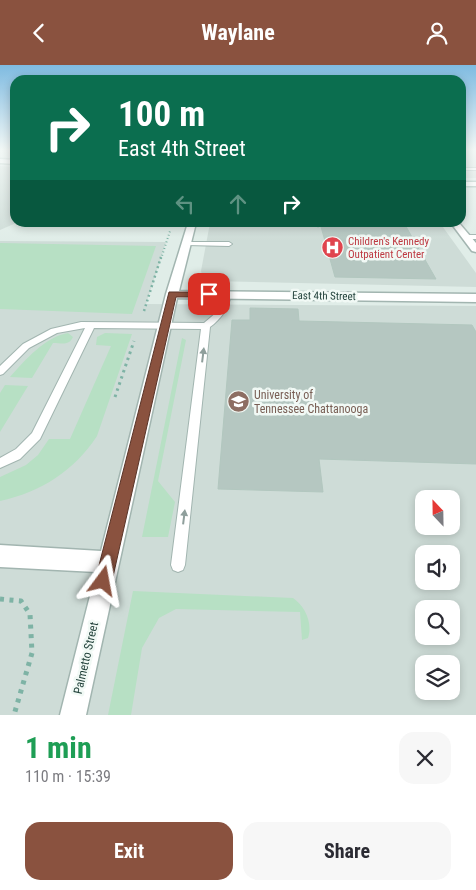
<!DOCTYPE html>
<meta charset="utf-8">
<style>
body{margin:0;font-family:"Roboto Condensed",sans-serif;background:#f7f7f7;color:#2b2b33;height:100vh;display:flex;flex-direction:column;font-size:19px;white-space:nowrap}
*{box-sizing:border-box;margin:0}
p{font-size:16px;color:#7c7c81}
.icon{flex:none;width:28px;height:28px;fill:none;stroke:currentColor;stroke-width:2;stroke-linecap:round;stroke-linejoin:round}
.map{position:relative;height:650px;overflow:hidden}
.side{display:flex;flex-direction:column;background:#fff;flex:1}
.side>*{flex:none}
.banner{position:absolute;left:10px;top:10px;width:456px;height:152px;border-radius:15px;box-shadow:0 2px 8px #0003;background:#0b6e4f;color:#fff;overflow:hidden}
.needle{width:32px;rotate:338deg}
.fabs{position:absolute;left:415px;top:425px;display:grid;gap:10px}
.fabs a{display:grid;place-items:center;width:45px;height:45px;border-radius:10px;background:#fff;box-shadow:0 2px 8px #0003;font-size:25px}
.pin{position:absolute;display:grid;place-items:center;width:42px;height:42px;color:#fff;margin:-21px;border-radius:10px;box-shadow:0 2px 8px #0006}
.me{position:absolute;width:55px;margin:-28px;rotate:13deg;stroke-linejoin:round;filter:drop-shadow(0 0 4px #0008)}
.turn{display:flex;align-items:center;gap:18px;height:105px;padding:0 25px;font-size:22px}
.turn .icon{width:65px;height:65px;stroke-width:2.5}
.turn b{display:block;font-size:35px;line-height:42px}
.lanes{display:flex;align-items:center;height:48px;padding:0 25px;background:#0003;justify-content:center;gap:25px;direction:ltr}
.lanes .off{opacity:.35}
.round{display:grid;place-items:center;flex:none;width:52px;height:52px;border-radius:15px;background:#f7f7f7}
.headline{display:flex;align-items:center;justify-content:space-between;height:85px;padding:0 25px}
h1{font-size:30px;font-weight:700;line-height:38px;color:#1e9e55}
.button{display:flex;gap:10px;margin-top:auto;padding:10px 25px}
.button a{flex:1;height:58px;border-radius:15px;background:#8a523f;color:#fff;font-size:20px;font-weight:700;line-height:58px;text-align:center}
.button a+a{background:#f7f7f7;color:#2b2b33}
header{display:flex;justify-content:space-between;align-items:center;height:65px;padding:0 25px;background:#8a523f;color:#fff;font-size:22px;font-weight:700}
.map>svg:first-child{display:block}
</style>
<header><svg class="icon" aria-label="back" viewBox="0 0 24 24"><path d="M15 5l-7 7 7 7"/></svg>Waylane<svg class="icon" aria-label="person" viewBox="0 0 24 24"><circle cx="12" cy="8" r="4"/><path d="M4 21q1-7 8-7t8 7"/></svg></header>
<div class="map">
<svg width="476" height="650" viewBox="0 0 476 650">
<rect width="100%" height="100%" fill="#e0ede8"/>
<path fill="#cedcd7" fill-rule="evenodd" d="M461 85H476V113H461Z
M0 101 15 102 16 158 0 165Z
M210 158H440L476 208V222L209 216 203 213 201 206Z
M0 176 166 177 146 239 476 241V650H0ZM424 434H451V461H424ZM424 489H451V516H424ZM424 544H451V571H424ZM424 599H451V626H424Z"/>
<path fill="#b7e0c4" d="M0 178 156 181 132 249 0 244Z
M68 268 73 272C69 281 62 278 53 278L32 313 10 312C25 295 45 272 68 268Z
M105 268 132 269 97 371C74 406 41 427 0 436V412L26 400 38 390 49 374H70L111 281 96 280 97 272Z
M182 273 186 275 158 416 175 437 168 472H142Z
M5 320 28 321 0 367V328Z
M133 526 293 533C305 541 313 558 308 573L302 575 300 547 176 544 159 553 142 583 131 650H108Z"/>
<path fill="#b5c7c1" stroke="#b2c7bf" d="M320 158H404L436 214 335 212Z
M250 243 298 244 299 256 472 260 476 267V399L319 394 323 427 218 424 232 255H250Z"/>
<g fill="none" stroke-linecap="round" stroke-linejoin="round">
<defs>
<path id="service" d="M461 103H476V105H461Z
M476 170V174H467L464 172 467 170Z
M184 177H229L232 179 229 181 186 180 184 179Z
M224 228H227L231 230C228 244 221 254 210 262L185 500 183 505 178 507 173 505 171 500 201 264 94 263 40 374 20 394 0 403V393L16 384 32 368 85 263 57 268 29 283 3 309 0 310V301L23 279 51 264 81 257 204 258 217 247Z"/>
<path id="minor" d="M188 158H196L179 226 476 229V237L177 233 86 650H60L96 507 0 502V480L101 486 166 229Z
M451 158H459L476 178V187L472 186Z"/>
<path id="secondary" d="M0 94 15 95V99L0 98Z
M461 117H476V121H461Z"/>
</defs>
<use href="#service" stroke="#a2b5b0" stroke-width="2"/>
<use href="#minor" stroke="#a2b5b0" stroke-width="3"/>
<use href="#secondary" stroke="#9eb9b1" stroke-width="3"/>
<path stroke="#7eb3a5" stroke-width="2" stroke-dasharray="1 2.5" stroke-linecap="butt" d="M317 158 319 163
M161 194 170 166"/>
<path stroke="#7eb3a5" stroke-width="2.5" stroke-dasharray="2 3" stroke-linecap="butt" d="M144 246 161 192"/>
<path stroke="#7eb3a5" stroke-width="3" stroke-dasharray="2.5 4" stroke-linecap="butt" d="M115 332 134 276"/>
<path stroke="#7eb3a5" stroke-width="5" stroke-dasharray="4 5.5" stroke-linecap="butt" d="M0 534 21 536 30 549 32 588 14 650"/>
<use href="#service" fill="#fff" fill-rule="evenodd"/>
<use href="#minor" fill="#fff" fill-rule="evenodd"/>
<use href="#secondary" fill="#fff" fill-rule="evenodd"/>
</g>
<defs><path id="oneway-solid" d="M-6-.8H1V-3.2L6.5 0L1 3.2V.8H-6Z" transform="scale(1.25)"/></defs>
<g fill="#8f9f9c">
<use href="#oneway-solid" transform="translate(203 290) rotate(-83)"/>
<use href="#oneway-solid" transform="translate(184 452) rotate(-83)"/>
</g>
<linearGradient id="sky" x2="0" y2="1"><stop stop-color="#7fbbe1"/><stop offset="0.48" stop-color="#f1f7f5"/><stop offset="1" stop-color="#f1f7f5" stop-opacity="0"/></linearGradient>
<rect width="476" height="176" fill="url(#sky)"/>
<path fill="#8a523f" stroke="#5a3529" d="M169 227H209L213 229 209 232H176L112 516 109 522 103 524 97 522 95 516Z"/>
<defs>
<symbol id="hospital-disc" viewBox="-11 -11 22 22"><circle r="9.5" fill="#e0444e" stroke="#f1f9f5"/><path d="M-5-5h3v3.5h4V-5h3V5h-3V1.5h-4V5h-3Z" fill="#fff"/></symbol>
<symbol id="university-disc" viewBox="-11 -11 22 22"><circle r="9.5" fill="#8d6e63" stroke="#f1f9f5"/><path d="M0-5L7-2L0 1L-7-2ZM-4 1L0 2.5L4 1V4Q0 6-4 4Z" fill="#fff"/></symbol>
</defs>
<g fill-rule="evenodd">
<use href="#hospital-disc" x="320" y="170" width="25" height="25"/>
<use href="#university-disc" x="226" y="324" width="25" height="25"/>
</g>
<g text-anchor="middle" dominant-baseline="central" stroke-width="5" stroke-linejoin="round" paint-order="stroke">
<g font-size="11" fill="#be3a42" stroke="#f1f9f5" text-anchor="start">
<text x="348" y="176">Children's Kennedy<tspan x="348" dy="13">Outpatient Center</tspan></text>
</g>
<g font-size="11" fill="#1f3f38" stroke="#f1f9f5">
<text transform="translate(324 231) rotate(1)">East 4th Street</text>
</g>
<g font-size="12" fill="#785e54" stroke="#f1f9f5" text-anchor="start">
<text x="254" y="330">University of<tspan x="254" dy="14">Tennessee Chattanooga</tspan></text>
</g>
<g font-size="12" fill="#1f3f38" stroke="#f1f9f5">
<text transform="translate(86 593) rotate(-77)">Palmetto Street</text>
</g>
</g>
</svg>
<div class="fabs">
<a><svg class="needle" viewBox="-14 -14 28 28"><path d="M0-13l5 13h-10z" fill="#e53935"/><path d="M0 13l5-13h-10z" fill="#7c7c81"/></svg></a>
<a><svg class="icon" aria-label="sound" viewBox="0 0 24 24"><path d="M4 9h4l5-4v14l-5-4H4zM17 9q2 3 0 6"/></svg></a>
<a><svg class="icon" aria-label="search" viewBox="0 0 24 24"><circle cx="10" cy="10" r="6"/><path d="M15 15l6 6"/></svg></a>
<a><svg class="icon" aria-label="layers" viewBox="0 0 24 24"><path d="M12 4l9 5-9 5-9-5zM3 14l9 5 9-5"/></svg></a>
</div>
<div class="pin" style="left:209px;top:229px;background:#d93025"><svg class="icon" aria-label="arrive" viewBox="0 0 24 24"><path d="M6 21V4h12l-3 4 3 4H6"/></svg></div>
<svg class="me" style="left:103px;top:516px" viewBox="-20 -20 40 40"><path d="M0-17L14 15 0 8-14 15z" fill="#8a523f" stroke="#fff" stroke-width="4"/></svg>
<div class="banner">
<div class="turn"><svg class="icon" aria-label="right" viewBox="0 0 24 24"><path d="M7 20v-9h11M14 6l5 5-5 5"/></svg><div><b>100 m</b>East 4th Street</div></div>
<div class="lanes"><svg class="icon off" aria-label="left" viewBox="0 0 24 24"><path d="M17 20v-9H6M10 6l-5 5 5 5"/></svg><svg class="icon off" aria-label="ahead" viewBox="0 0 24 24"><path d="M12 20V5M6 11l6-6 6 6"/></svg><svg class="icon" aria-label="right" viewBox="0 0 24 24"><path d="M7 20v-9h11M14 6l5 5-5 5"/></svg></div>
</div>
</div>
<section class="side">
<div class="headline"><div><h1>1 min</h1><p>110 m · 15:39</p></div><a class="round"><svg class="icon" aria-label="close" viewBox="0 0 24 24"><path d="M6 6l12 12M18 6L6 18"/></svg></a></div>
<div class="button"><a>Exit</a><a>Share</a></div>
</section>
